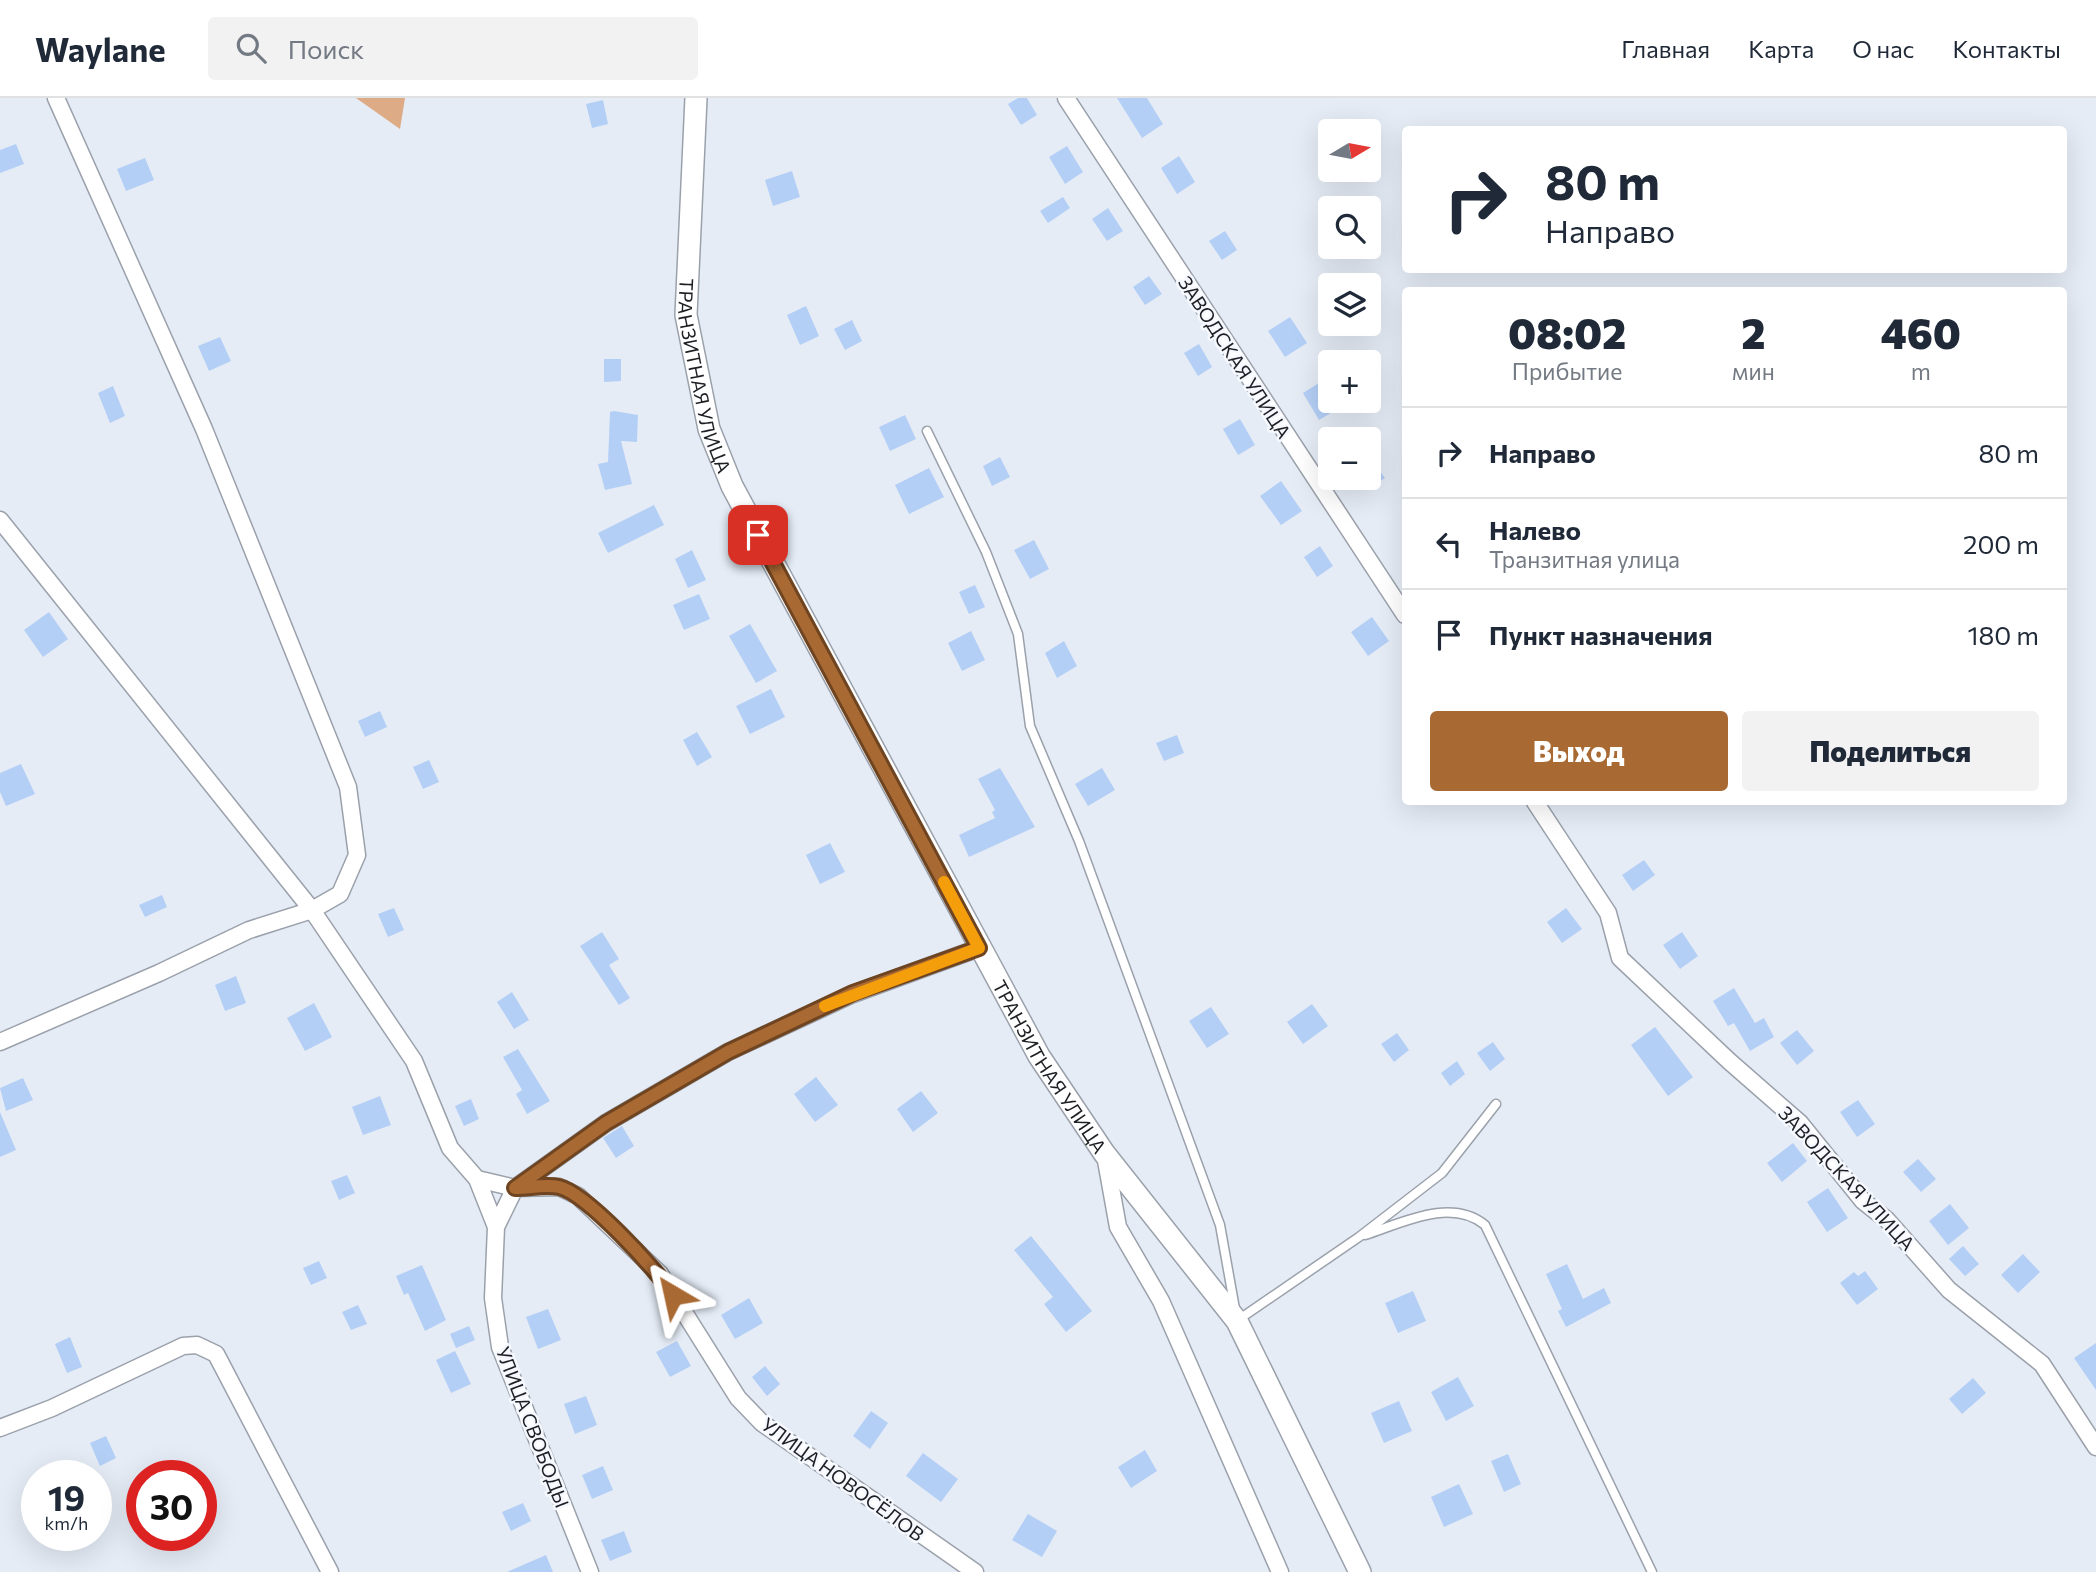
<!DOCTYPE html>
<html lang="ru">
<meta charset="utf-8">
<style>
body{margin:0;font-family:Commissioner,sans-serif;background:#f2f2f3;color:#1f2937;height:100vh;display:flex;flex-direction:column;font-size:26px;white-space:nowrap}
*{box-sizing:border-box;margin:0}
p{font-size:23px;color:#747a83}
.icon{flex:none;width:38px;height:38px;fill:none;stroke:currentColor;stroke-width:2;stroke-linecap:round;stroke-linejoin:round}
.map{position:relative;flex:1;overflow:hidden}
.sheet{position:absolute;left:1402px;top:189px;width:665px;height:518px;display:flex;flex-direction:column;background:#fff;border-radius:7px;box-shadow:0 7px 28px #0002}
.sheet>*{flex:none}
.banner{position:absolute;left:1402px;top:28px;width:665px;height:147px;border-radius:7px;box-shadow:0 7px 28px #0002;background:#fff;color:#1f2937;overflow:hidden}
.needle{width:46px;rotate:80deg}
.tools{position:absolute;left:1318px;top:21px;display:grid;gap:14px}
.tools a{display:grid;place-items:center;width:63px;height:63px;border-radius:7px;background:#fff;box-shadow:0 7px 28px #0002;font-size:35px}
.speed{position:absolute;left:21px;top:1362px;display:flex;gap:14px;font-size:35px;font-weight:700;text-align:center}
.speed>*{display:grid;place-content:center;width:91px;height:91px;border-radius:50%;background:#fff;box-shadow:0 7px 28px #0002;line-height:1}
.speed small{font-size:18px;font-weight:400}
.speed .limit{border:10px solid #d22;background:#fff;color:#111}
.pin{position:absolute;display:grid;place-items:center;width:60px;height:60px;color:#fff;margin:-30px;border-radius:14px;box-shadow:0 4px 10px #0006}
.me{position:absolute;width:77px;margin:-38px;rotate:324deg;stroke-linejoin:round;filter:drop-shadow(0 0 5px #0008)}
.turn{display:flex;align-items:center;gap:24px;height:147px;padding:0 28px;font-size:32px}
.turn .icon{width:91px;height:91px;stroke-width:2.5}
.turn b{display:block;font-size:49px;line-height:60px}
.eta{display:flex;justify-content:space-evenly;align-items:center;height:119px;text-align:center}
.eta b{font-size:42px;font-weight:800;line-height:49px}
.cta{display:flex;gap:14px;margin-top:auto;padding:14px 28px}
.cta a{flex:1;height:80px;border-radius:7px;background:#a96933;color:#fff;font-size:28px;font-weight:800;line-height:80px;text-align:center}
.cta a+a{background:#f2f2f3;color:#1f2937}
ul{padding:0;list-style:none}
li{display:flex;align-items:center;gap:21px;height:91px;padding:0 28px;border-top:2px solid #e0e1e3}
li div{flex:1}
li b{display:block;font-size:26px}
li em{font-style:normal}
header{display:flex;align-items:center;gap:42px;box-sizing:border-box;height:98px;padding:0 35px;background:#fff;border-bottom:2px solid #e0e1e3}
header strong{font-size:33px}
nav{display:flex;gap:38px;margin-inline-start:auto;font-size:24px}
.search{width:490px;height:63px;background:#f2f2f3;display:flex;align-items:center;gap:18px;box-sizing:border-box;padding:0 24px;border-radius:7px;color:#747a83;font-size:26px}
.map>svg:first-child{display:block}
</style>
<header>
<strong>Waylane</strong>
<div class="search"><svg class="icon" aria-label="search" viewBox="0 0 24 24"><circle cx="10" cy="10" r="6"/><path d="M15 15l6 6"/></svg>Поиск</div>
<nav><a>Главная</a><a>Карта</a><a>О нас</a><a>Контакты</a></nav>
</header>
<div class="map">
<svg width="2096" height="1474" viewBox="0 0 2096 1474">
<rect width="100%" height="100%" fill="#e5ecf6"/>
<path fill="#ddab85" d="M356 0H405L400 31Z"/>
<path fill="#b4cff6" d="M1018 0H1027L1037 17 1021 27 1008 6Z
M1117 0H1147L1163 26 1142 40Z
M603 2 608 26 592 30 586 6Z
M16 46 24 66 0 75V52Z
M1067 48 1083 74 1065 86 1049 59Z
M1179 58 1195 84 1177 96 1161 70Z
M145 60 154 82 126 93 117 71Z
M792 73 800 99 773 108 765 82Z
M1063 99 1070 110 1048 125 1040 113Z
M1108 110 1123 133 1107 143 1092 121Z
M1225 133 1237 152 1222 162 1209 143Z
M1149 178 1162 196 1145 207 1133 189Z
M806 208 819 238 800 247 787 217Z
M1290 219 1307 245 1285 259 1268 233Z
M852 222 862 243 845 252 834 231Z
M220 239 231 263 209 273 198 248Z
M1199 246 1212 269 1198 278 1184 255Z
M604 261H621V283L604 284Z
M1330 278V303H1351L1319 322 1303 295Z
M113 288 125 318 110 325 98 295Z
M614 313 638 317 637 344 621 343 632 386 605 392 598 366 608 364 610 314Z
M905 317 916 341 890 353 879 329Z
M1240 321 1255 347 1238 357 1223 331Z
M1368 357 1385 380 1368 391Z
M1000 359 1010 379 992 388 983 368Z
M929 370 944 399 909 416 895 387Z
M1281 383 1302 413 1281 427 1260 398Z
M654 407 664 427 608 455 598 435Z
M1034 442 1049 471 1030 481 1014 452Z
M1320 448 1333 468 1317 479 1304 459Z
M692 452 706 482 688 490 675 461Z
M975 487 985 509 969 516 959 494Z
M699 496 710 521 684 532 673 507Z
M49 514 68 541 43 559 24 532Z
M1372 519 1389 543 1368 558 1351 534Z
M750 526 777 573 756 585 729 538Z
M971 533 985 562 962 573 948 545Z
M1064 543 1077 568 1057 580 1045 555Z
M771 591 785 619 750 636 736 608Z
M380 613 387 629 365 639 358 623Z
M697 634 712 659 697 668 683 642Z
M1177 637 1184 655 1164 663 1156 645Z
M429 662 439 684 423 691 413 669Z
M21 666 35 696 6 708 0 694V675Z
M1000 670 1035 729 969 759 959 737 995 720 992 714 995 712 978 681Z
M1102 670 1115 692 1088 708 1075 686Z
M830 745 845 774 820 786 806 757Z
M1644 762 1655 777 1633 793 1622 777Z
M162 797 167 809 145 819 139 807Z
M394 810 404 832 388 839 378 816Z
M1566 810 1582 831 1562 845 1547 824Z
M602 834 619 861 609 867 630 900 619 907 580 848Z
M1682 834 1698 858 1680 871 1663 847Z
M236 878 246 905 225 913 215 887Z
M1734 890 1755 925 1764 920 1774 939 1750 953 1734 925 1728 928 1713 903Z
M512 894 529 922 514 931 497 904Z
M314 905 332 939 305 953 287 920Z
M1312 906 1328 928 1303 946 1287 924Z
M1211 909 1229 936 1207 950 1189 923Z
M1655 929 1693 979 1668 998 1631 947Z
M1797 932 1814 953 1797 967 1780 945Z
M1397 935 1409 952 1394 964 1381 946Z
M1493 944 1505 961 1490 973 1477 955Z
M518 951 550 1003 527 1016 516 996 522 992 503 959Z
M1457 963 1465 976 1450 988 1441 975Z
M816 979 838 1007 815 1024 794 996Z
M23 980 33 1002 6 1013 0 990Z
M921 993 938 1015 913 1034 897 1011Z
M380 998 391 1027 363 1037 352 1009Z
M471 1001 479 1021 464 1028 455 1008Z
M1858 1002 1875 1026 1857 1039 1840 1014Z
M0 1014 16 1052 0 1059Z
M622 1028 634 1048 616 1060 603 1040Z
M1793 1045 1807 1063 1782 1084 1767 1065Z
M1918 1061 1936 1081 1921 1094 1903 1074Z
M347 1077 355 1095 339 1102 331 1083Z
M1828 1090 1848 1120 1827 1134 1807 1104Z
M1950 1106 1969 1130 1948 1147 1929 1123Z
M1031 1138 1092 1213 1066 1234 1044 1206 1053 1199 1014 1152Z
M1963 1148 1979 1166 1965 1178 1949 1161Z
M2023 1156 2040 1174 2018 1195 2001 1177Z
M319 1163 327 1180 311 1187 303 1170Z
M1567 1166 1583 1201 1604 1190 1611 1205 1566 1229 1558 1213 1562 1211 1546 1176Z
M422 1167 446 1222 425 1233 408 1195 404 1197 396 1178Z
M1865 1173 1878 1191 1857 1207 1840 1185 1854 1174 1858 1178Z
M1413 1193 1426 1223 1398 1235 1385 1205Z
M749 1200 763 1225 735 1241 721 1217Z
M358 1207 367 1226 351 1232 342 1214Z
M548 1211 561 1242 538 1251 526 1219Z
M469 1228 475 1242 456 1250 450 1236Z
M70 1239 82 1269 67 1275 55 1246Z
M677 1243 691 1268 670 1279 656 1254Z
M2096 1245V1292L2074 1260Z
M455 1253 471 1286 451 1295 436 1262Z
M765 1268 780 1286 767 1298 752 1279Z
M1458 1279 1474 1308 1446 1323 1431 1294Z
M1973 1280 1986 1295 1962 1316 1949 1301Z
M586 1298 597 1327 575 1336 564 1306Z
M1399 1303 1412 1333 1384 1345 1371 1315Z
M871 1313 888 1325 870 1351 853 1338Z
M106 1338 116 1360 100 1368 90 1345Z
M1145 1352 1157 1373 1131 1390 1118 1369Z
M923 1355 958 1381 941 1404 906 1378Z
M1508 1356 1521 1386 1504 1394 1491 1363Z
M603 1368 613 1392 592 1401 582 1377Z
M1459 1386 1473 1416 1444 1429 1431 1399Z
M523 1405 531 1423 511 1433 502 1414Z
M1028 1416 1057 1433 1042 1459 1012 1442Z
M624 1433 632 1454 610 1463 601 1442Z
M546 1457 553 1474H507Z"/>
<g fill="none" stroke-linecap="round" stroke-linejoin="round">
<defs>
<path id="service" d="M927 333 986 454 1018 536 1030 628 1079 743 1220 1127 1235 1211
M1365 1137C1402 1125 1451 1099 1485 1127L1652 1474
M1238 1222 1359 1139 1442 1075 1496 1006"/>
<path id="minor" d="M1066 0 1405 517
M0 422 312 812 340 796 357 757 348 689 204 331 56 0
M1535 704 1608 815 1620 860 1729 963 1800 1025 1863 1103 1887 1122 1949 1192 2042 1266 2096 1349
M0 944 159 875 249 832 312 812 414 963 450 1050 477 1081 496 1129 493 1200 500 1249 590 1474
M1105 1057 1118 1129 1161 1203 1280 1474
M477 1081 515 1090 559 1089 578 1098 660 1176 738 1300 762 1325 975 1474
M496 1129 515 1090 606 1025 728 954 853 896 979 850
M0 1330 52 1310 183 1248 197 1247 216 1256 330 1474"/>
<g id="secondary">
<path id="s1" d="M696 0 686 217 709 331 732 388 1039 958 1104 1055 1237 1223 1360 1474"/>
</g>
</defs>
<use href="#service" stroke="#9ba1ab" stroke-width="11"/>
<use href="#minor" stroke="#9ba1ab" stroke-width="19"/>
<use href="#secondary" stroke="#9ba1ab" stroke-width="24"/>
<use href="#service" stroke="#fff" stroke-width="8"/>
<use href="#minor" stroke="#fff" stroke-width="16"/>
<use href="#secondary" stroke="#fff" stroke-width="21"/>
</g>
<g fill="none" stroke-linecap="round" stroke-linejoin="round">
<defs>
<path id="route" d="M673 1197C657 1172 586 1095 559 1089 546 1086 529 1090 515 1090L606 1025 728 954 853 895 979 850 758 437"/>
</defs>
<use href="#route" stroke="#6e4421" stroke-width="18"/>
<use href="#route" stroke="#a96933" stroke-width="12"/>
<path stroke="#f59e0b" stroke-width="12" d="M825 908 979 850 944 784"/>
</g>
<g text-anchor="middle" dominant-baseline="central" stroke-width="5" stroke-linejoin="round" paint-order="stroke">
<g font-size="19" fill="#1d1f23" stroke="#f5f9ff">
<text transform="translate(1235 259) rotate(57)">ЗАВОДСКАЯ УЛИЦА</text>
<text stroke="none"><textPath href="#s1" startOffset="280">ТРАНЗИТНАЯ УЛИЦА</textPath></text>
<text stroke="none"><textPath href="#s1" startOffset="1057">ТРАНЗИТНАЯ УЛИЦА</textPath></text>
<text transform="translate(1847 1080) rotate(47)">ЗАВОДСКАЯ УЛИЦА</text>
<text transform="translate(533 1329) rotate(69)">УЛИЦА СВОБОДЫ</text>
<text transform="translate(843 1381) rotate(36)">УЛИЦА НОВОСЁЛОВ</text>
</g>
</g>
</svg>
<div class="tools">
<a><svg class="needle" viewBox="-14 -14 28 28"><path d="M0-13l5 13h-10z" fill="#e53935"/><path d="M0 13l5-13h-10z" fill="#747a83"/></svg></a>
<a><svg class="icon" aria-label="search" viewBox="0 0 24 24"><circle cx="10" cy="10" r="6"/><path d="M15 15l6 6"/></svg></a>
<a><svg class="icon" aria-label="layers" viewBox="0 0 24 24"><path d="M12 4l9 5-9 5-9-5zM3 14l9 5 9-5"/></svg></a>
<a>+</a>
<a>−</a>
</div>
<div class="speed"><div>19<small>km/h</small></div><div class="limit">30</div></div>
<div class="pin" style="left:758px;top:437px;background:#d93025"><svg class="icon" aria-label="arrive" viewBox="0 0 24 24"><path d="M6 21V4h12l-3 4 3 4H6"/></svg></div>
<svg class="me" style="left:673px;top:1197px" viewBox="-20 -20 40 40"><path d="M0-17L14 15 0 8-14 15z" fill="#a96933" stroke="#fff" stroke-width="4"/></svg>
<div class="banner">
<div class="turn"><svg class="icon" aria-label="right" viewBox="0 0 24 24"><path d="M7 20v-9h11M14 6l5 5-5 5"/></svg><div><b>80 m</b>Направо</div></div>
</div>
<section class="sheet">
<div class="eta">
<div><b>08:02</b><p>Прибытие</p></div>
<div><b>2</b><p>мин</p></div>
<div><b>460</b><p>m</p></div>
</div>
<ul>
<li><svg class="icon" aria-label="right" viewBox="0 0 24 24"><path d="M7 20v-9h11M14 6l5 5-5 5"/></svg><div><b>Направо</b></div><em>80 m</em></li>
<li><svg class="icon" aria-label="left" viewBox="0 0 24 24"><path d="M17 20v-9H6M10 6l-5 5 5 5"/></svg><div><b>Налево</b><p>Транзитная улица</p></div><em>200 m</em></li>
<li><svg class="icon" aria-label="arrive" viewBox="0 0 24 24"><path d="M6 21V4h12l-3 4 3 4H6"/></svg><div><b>Пункт назначения</b></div><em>180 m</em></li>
</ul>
<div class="cta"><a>Выход</a><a>Поделиться</a></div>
</section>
</div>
